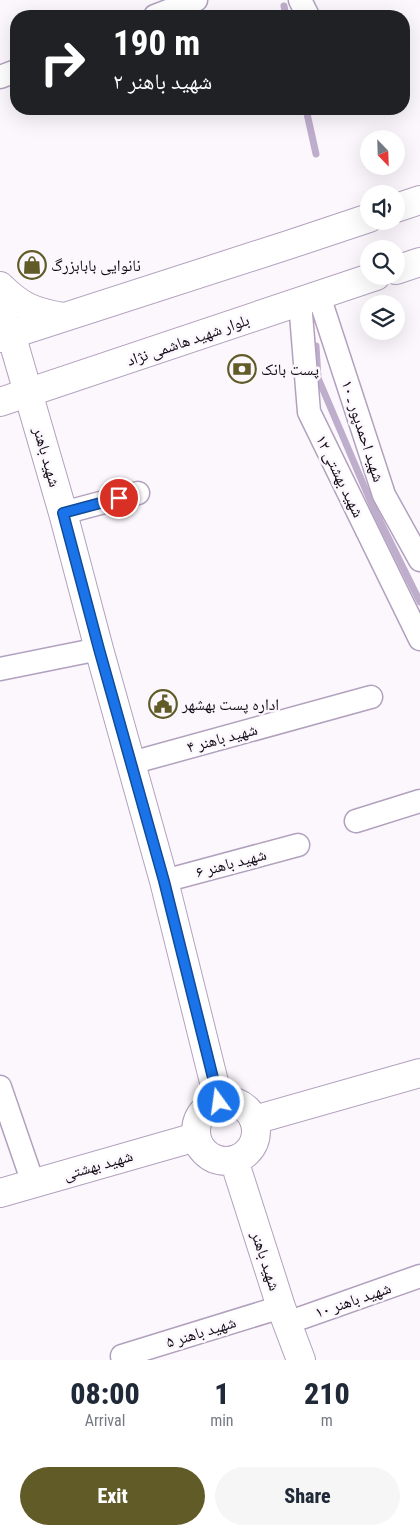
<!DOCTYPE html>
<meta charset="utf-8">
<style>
body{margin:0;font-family:"Roboto Condensed","Noto Naskh Arabic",sans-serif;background:#f6f6f7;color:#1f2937;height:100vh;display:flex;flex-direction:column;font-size:19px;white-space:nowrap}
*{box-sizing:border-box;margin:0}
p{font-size:16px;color:#747a83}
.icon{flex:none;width:28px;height:28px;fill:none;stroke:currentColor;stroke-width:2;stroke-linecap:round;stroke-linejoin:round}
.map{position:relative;height:1360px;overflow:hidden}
.side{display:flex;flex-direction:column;background:#fff;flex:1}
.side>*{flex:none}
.hud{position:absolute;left:10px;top:10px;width:400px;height:105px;border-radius:20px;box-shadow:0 5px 20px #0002;background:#202124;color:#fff;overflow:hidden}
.needle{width:32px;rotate:157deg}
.controls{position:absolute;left:360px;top:130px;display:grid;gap:10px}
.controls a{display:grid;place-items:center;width:45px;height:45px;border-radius:50%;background:#fff;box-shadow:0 5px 20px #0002;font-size:25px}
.pin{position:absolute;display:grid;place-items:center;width:42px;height:42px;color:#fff;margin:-21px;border:2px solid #fff;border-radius:50%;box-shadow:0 1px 5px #0007}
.me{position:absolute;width:55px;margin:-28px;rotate:346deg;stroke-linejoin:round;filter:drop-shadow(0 0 4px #0008)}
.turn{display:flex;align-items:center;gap:18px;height:105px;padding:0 20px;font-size:22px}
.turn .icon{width:65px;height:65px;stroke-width:2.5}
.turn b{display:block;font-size:35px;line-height:42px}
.eta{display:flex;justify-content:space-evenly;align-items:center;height:85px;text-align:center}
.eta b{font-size:30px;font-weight:800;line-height:35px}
.primary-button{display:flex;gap:10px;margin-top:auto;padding:10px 20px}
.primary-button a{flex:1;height:58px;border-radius:30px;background:#605b27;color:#fff;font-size:20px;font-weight:800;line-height:58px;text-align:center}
.primary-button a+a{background:#f6f6f7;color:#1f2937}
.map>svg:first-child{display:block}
</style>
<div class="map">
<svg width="420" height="1360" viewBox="0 0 420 1360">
<rect width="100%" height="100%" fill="#fbf7fd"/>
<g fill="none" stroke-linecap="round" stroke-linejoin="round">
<path stroke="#bfadcc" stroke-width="7" d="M284 6 286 16
M306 109 316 154
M316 346 318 378 373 507 420 602"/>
<defs>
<path id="minor" d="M300 0 308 16
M155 16 196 0
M0 77 16 71
M319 296 384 495 420 560
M0 300 11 334
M300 302 309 412 420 639
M63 513 138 493
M0 669 99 649
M131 763 371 697
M356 821 420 801
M164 881 298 845
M0 1087 33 1183
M287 1323 420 1276
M122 1356 281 1307"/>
<path id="tertiary" d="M254 1120 420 1073
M0 1193 196 1137"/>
<path id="secondary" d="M11 334 63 513 99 649 164 881 219 1102
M196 1131a30 30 0 1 1 60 0a30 30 0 1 1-60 0Z
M234 1160 281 1307 301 1360"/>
<path id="primary" d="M396 208 420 200
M396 270 420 262
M0 286C21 307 34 312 63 317
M0 338 288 245 369 218
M0 402 376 276"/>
</defs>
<use href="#minor" stroke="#b2a1be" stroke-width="25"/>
<use href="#tertiary" stroke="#b2a1be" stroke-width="30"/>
<use href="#secondary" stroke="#b2a1be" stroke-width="30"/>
<use href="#primary" stroke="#b2a1be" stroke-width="30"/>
<use href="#minor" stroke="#fff" stroke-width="22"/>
<use href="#tertiary" stroke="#fff" stroke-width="28"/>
<use href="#secondary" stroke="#fff" stroke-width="28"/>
<use href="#primary" stroke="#fff" stroke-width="28"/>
</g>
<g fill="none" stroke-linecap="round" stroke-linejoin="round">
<defs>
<path id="route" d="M119 498 63 513 99 649 164 881 219 1102"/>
</defs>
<use href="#route" stroke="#114b97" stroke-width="12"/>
<use href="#route" stroke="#1a73e8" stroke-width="9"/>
</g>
<defs>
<symbol id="shop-ring" viewBox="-11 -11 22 22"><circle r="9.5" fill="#fbf7fd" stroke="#605b27" stroke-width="1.5"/><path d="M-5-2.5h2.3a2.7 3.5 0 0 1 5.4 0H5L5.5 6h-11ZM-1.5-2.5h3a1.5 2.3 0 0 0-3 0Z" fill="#605b27"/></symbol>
<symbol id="bank-ring" viewBox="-11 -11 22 22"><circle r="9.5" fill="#fbf7fd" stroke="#605b27" stroke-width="1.5"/><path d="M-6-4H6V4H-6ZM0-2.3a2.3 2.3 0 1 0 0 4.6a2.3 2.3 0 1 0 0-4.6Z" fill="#605b27"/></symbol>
<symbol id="civic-ring" viewBox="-11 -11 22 22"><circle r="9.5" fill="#fbf7fd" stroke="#605b27" stroke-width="1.5"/><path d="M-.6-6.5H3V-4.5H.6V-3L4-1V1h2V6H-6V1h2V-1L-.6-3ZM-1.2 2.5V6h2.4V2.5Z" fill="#605b27"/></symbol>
</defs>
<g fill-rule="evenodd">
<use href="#shop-ring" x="16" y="249" width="32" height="32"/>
<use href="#bank-ring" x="226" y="353" width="32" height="32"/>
<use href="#civic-ring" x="147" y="688" width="32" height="32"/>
</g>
<g text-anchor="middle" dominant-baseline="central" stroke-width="5" stroke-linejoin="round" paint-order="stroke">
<g font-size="16" fill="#100914" stroke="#fbf7fd" text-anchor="start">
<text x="51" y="265">نانوایی بابابزرگ</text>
<text x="261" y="369">پست بانک</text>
<text x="182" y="704">اداره پست بهشهر</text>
</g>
<g font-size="16" fill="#100914" stroke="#fbf7fd">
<text transform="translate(188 340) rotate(-19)">بلوار شهید هاشمی نژاد</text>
<text transform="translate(363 431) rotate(72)">شهید احمدپور ـ ۱۰</text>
<text transform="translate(47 457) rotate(74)">شهید باهنر</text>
<text transform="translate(340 476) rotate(64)">شهید بهشتی ۱۲</text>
<text transform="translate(222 738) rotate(-15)">شهید باهنر ۴</text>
<text transform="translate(231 863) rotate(-15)">شهید باهنر ۶</text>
<text transform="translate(98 1165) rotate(-16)">شهید بهشتی</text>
<text transform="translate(266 1261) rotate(72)">شهید باهنر</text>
<text transform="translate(353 1300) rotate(-19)">شهید باهنر ۱۰</text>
<text transform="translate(201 1332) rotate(-17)">شهید باهنر ۵</text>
</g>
</g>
</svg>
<div class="controls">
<a><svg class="needle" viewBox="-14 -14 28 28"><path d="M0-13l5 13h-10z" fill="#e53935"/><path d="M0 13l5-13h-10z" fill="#747a83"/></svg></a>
<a><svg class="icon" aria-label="sound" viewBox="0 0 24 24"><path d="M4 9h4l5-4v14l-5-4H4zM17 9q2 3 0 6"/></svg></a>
<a><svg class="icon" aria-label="search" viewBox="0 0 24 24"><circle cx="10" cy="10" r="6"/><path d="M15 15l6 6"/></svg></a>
<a><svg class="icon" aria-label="layers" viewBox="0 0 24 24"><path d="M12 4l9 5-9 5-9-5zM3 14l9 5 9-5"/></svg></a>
</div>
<div class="pin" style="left:119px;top:498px;background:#d93025"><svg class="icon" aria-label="arrive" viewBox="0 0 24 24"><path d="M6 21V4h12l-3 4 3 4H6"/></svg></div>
<svg class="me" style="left:219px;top:1102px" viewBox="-20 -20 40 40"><circle r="17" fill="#1a73e8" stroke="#fff" stroke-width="3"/><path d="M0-11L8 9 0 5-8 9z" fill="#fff"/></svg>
<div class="hud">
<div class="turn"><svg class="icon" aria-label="right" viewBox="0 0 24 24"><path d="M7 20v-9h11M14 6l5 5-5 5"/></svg><div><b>190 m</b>شهید باهنر ۲</div></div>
</div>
</div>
<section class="side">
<div class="eta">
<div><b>08:00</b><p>Arrival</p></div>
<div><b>1</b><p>min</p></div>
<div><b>210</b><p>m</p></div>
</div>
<div class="primary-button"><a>Exit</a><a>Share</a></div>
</section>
